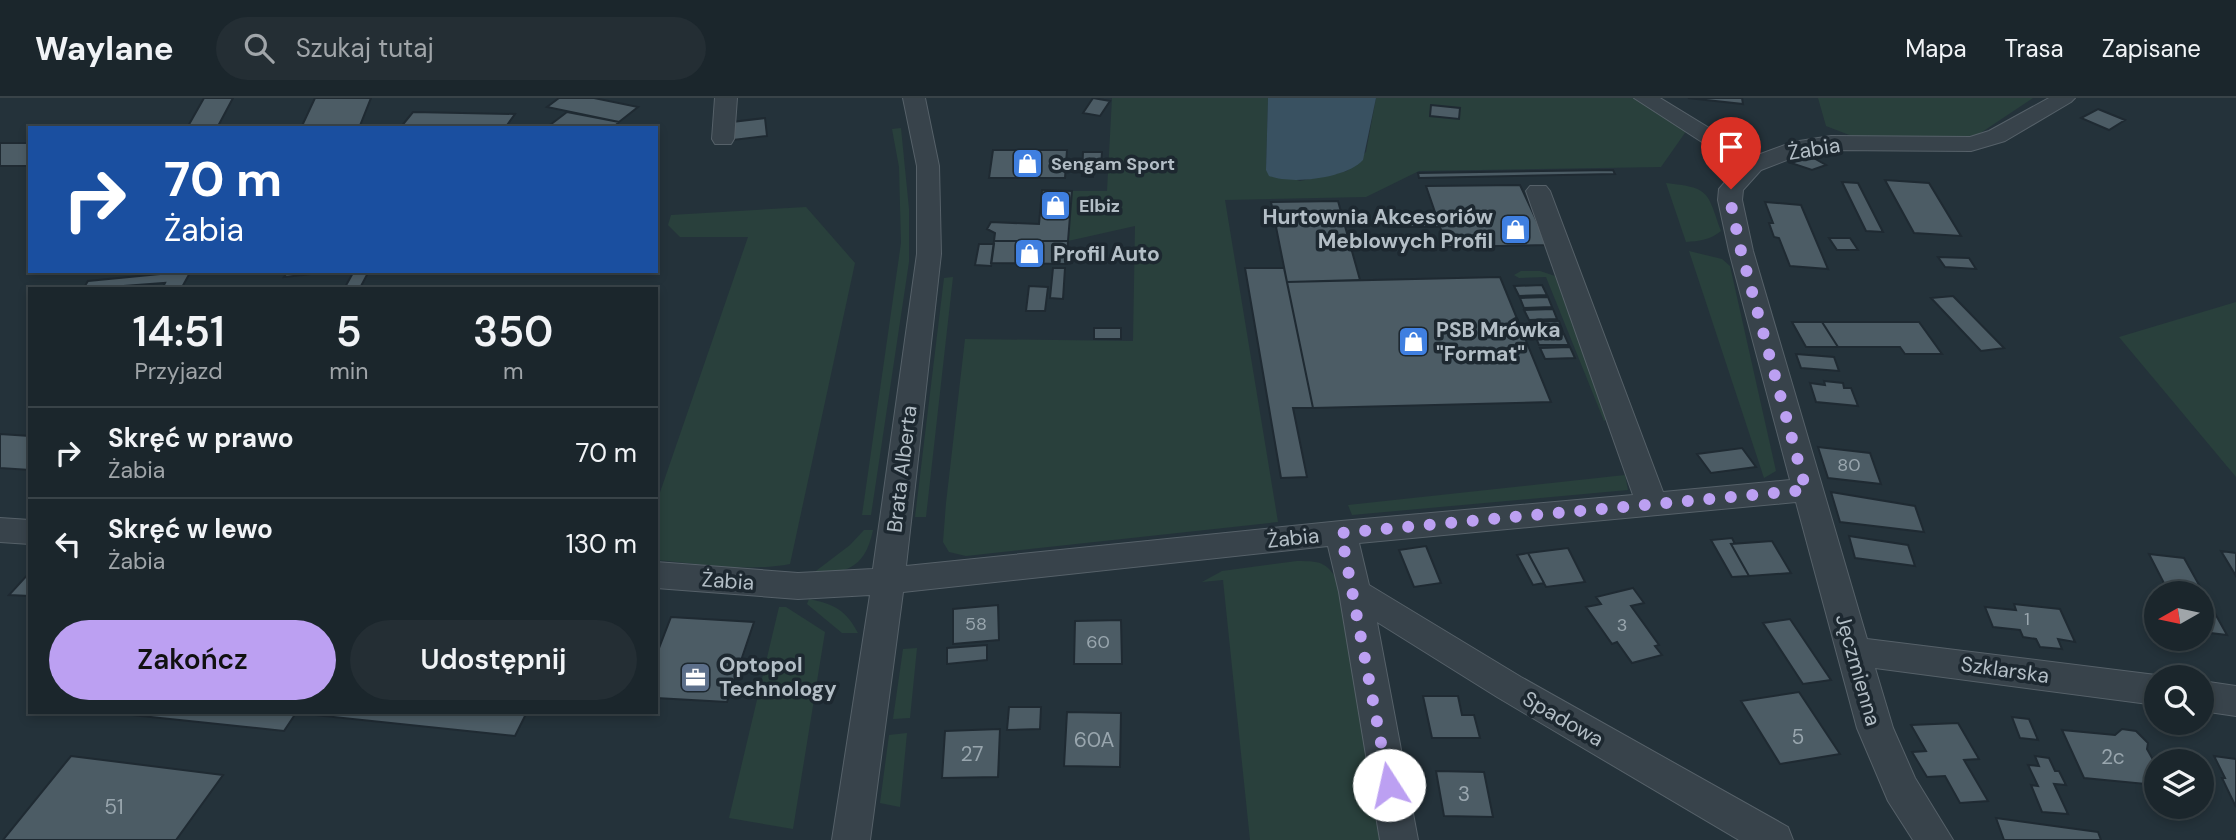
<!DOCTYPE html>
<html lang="pl">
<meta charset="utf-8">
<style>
body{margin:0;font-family:"DM Sans",sans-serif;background:#242e34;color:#f1f3f6;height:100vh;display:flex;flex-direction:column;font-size:26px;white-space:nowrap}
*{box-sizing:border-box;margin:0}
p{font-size:23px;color:#a0a5a9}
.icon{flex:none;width:38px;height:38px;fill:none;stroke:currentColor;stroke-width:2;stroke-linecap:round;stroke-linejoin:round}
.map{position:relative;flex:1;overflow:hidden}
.panel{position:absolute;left:28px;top:189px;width:630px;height:427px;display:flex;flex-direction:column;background:#1b262c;border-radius:0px;box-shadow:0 4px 10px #0003,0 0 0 2px #394348}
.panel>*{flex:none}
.banner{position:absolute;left:28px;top:28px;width:630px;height:147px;border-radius:0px;box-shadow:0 4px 10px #0003,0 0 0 2px #394348;background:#1a4fa0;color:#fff;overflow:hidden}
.needle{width:46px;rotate:261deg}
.buttons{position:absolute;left:2144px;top:483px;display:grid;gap:14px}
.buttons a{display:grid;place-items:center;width:70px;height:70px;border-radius:50%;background:#1b262c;box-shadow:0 4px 10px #0003,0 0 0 2px #394348;font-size:35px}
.pin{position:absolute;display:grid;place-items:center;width:60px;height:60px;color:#fff;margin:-72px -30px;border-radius:50% 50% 50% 0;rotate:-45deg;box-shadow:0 0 7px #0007}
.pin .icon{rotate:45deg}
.me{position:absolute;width:77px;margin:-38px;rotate:350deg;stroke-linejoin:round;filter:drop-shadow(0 0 5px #0008)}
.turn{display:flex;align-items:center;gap:24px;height:147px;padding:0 21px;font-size:32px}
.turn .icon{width:91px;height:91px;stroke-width:2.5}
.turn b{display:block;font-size:49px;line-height:60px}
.eta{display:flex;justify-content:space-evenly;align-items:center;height:119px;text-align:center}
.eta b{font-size:42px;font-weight:600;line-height:49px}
.cta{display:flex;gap:14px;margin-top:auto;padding:14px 21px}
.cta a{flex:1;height:80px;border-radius:42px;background:#bca0f2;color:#111;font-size:28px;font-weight:600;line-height:80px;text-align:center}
.cta a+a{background:#242e34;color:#f1f3f6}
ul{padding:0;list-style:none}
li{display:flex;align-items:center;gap:21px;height:91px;padding:0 21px;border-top:2px solid #394348}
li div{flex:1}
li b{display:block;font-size:26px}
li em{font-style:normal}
header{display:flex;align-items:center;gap:42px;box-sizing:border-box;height:98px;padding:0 35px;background:#1b262c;border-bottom:2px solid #394348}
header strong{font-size:33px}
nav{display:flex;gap:38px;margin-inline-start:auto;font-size:24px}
.search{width:490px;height:63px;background:#242e34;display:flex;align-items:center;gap:18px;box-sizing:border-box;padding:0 24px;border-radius:38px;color:#a0a5a9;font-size:26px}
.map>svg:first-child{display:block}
</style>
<header>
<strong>Waylane</strong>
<div class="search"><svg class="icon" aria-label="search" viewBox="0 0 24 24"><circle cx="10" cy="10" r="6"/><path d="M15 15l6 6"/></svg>Szukaj tutaj</div>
<nav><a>Mapa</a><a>Trasa</a><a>Zapisane</a></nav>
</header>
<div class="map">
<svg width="2236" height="742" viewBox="0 0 2236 742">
<rect width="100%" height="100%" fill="#24323a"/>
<path fill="#29403c" d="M1112 0H1268L1266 72 1300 83 1347 73 1366 54 1376 0H1639L1687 32 1661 69 1419 73 1366 99 1225 102 1278 424 966 458 949 454 943 444 946 405 965 241 1133 243 1135 128 1068 143 1072 93H1107Z
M1818 0H2033L1979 36 1965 39 1852 38 1826 28Z
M901 30 909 111V164L871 417H862L901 145 899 69 892 31Z
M1666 85C1710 90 1707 93 1721 133 1710 142 1699 143 1686 144Z
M806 109 855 165 790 466C747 474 700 466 656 462V406L748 139H680L668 127 671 117Z
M1689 153 1722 161 1730 168 1776 373 1764 380Z
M1521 173H1540L1555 178 1607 321 1604 323 1546 179 1519 180 1514 177Z
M953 179 926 419H915L944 180Z
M2236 204V379L2119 239Z
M1625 377 1628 392 1352 417 1348 407Z
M864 432H873C864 474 845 473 808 479L850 447Z
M1297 463C1324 463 1327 465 1341 488L1386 742H1250L1223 482 1202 484 1222 473Z
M809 501C834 506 846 512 858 535H842L807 506Z
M779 509H786L825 534 793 731 729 720Z
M917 550 910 620 893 621 903 551Z
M907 635 900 709 880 705 889 637Z"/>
<path fill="#395161" d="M1268 0H1376L1363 62C1347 80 1292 87 1269 78L1266 72Z"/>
<path fill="#4c5c65" stroke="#1f2a32" stroke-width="2" d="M204 0H233L217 30H187Z
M315 0H371L359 30H301Z
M559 0H594L638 9 619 24 547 9Z
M1093 0 1110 3 1100 18 1083 15Z
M1688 0H1742L1743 6Z
M1431 7 1460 10 1459 21 1430 18Z
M2098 11 2125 22 2109 32 2081 20Z
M413 14 515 16 505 30H400Z
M567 14 619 24 613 30H562L550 27Z
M765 20 767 38 733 42 732 24Z
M0 45H30V68H0Z
M993 52H1067L1065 80H989Z
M1083 54H1102L1101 68H1093V79L1082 78Z
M1810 58 1826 67 1812 72 1791 65Z
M1613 72 1615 76 1419 80 1418 75Z
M1885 82 1929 85 1961 138 1914 135Z
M1842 84 1858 85 1883 134 1866 133Z
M1520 87 1548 147 1447 149 1426 88Z
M1042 92 1072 93 1068 143H994L995 135 987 131 991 124 1039 126Z
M1338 103 1360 182 1287 184 1271 104Z
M1765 104 1801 107 1828 171 1790 168 1779 140 1774 139 1769 125H1773Z
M1436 116 1440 129H1394L1389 117Z
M1829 140H1850L1858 152H1837Z
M994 143H1068L1067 166 991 165Z
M979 146H994L991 168 975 167Z
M1938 159 1969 160 1976 171 1945 169Z
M1053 170H1065L1063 201 1050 200Z
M1245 170H1284L1313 310H1293L1307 379 1281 380Z
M191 173 181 191H162L165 185 83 191 88 183Z
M288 173H339L284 179Z
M354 173H369L360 190 344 191Z
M1500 179 1551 304 1313 310 1287 184Z
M1542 187 1547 197 1519 198 1514 188Z
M1029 188 1048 189 1045 213H1026Z
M1953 198 2004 250 1981 253 1931 200Z
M1548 199 1552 209 1524 210 1520 200Z
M1553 211 1557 221 1529 222 1524 212Z
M1559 223 1563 234 1534 235 1530 224Z
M1792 224H1822L1838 249H1806Z
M1822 224H1919L1942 256H1905L1900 249H1838Z
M1094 230H1121V241H1094Z
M1564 236 1569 247H1539L1535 237Z
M1570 249 1575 260 1545 261 1540 250Z
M1796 256 1834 259 1839 273 1801 270Z
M1824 283 1843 285 1844 290H1851L1858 308 1816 304 1810 285 1825 287Z
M0 336 30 338V372L0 370Z
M1818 349 1870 355 1881 386 1828 380Z
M1742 350 1756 369 1711 375 1697 356Z
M1831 394 1915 408 1924 434 1840 424Z
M1849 438 1908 447 1915 468 1855 460Z
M1732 440 1735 446H1731L1749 478 1732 479 1711 442Z
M1772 443 1791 475 1749 478 1731 446Z
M1426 448 1441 485 1414 489 1399 452Z
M1568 450 1585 484 1546 489 1528 455Z
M2221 453 2236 455V478Z
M1528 455 1544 485 1533 487 1517 457Z
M2149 456 2184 460 2227 537 2202 534V495H2169Z
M30 474V498L9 497Z
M1633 490 1644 505 1631 508 1659 547 1655 548 1662 557 1632 565 1617 544 1612 546 1586 509 1601 506 1596 499Z
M2014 506 2060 511 2075 544 2058 541 2062 551 2040 549 2036 541 2023 539 2020 532 1993 529 1985 509 2016 512Z
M998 507 999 542 953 546V511Z
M671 519 754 524 727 604 656 600V558Z
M1790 521 1831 582 1803 586 1763 525Z
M1121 522 1122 566H1074L1075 523Z
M987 547V562L947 566V550Z
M1799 594 1840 656 1780 666 1741 603Z
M1423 598H1458L1462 617H1474L1480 640H1432Z
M1009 609H1041L1040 631 1007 632Z
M103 614H527L515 638 296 615 284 633Z
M1067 614 1121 615 1120 669 1064 668Z
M2012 619 2029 621 2038 642 2020 640Z
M1958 625 1979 661 1964 662 1988 703 1960 705 1945 678 1927 679 1912 654 1926 653 1911 627Z
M1000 631 998 679 942 680 945 633Z
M2122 631 2136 633 2148 645 2147 651 2156 667V687L2084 680 2062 632 2115 637Z
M71 658 223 677 176 742H3Z
M2035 658 2049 660 2055 673H2059L2066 687 2054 686 2068 716 2042 714 2031 687 2038 688 2028 667 2039 668Z
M2214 658 2236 661V709L2222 680H2225Z
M1436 673 1484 674 1493 719 1444 718Z
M1996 720 2098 734 2101 742H2004Z"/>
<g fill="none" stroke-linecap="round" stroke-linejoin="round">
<defs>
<path id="minor" d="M715 0H737L734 41 731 46H715L712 41Z
M903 0H925L939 68 941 156 906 468 1341 423 1633 397 1526 93 1530 88H1546L1550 93 1663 394 1790 382 1729 153 1718 102 1719 91 1739 68 1634 0H1660L1755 58 1793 44 1831 38 1970 39 1989 33 2049 0H2075L2071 4 2005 43 1971 53 1831 52 1805 55 1761 72 1743 92 1742 102 1753 153 1867 541 2156 577 2162 579H2156V607L1875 570 1893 630 1915 680 1953 742H1913L1888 703 1857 630 1796 404 1359 445 1369 487 1521 579 1788 729 1793 742H1739L1497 599 1377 524 1418 742H1380L1339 494 1328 448 903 494 870 742H832L870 497 798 501 656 490V464L798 475 873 471 917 156V68Z
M0 420 30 422V446L0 444Z
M2202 583 2236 588V618L2202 613Z"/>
</defs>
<use href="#minor" stroke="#566169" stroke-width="2"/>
<use href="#minor" fill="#38434b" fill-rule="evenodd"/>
</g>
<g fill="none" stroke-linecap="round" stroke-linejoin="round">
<path stroke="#bca0f2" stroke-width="12" stroke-dasharray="0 21.6" d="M1389 687 1341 435 1806 392 1741 153 1730 102 1731 91"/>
</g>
<defs>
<symbol id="shop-square" viewBox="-11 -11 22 22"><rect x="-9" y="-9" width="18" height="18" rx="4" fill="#3f7fe0" stroke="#1d2830"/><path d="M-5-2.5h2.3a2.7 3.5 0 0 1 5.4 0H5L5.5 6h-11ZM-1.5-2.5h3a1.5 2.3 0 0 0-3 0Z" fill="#fff"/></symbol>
<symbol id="office-square" viewBox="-11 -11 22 22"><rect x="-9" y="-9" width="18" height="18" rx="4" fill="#5c6f8a" stroke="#1d2830"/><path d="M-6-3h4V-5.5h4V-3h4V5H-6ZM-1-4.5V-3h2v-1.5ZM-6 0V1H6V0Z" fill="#fff"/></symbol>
</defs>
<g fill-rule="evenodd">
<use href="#shop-square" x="1010" y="48" width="35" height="35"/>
<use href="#shop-square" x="1038" y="90" width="35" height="35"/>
<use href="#shop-square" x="1498" y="114" width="35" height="35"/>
<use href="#shop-square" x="1012" y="138" width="35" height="35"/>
<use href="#shop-square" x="1396" y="226" width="35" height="35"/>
<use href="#office-square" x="678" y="562" width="35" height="35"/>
</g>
<g text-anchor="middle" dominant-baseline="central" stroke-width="7" stroke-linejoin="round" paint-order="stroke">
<g font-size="18" font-weight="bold" fill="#b3bec6" stroke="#1d2830" text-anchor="start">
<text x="1051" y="66">Sengam Sport</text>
<text x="1079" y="108">Elbiz</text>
</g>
<g font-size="18" fill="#99a6ae">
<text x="1849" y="367">80</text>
<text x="2027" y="521">1</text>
<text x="976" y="526">58</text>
<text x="1622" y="527">3</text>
<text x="1098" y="544">60</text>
</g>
<g font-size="21" fill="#b3bec6" stroke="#1d2830">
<text transform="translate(1814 51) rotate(-9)">Żabia</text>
<text transform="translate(902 371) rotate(-83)">Brata Alberta</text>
<text transform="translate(1293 440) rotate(-6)">Żabia</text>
<text transform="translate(728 483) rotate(4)">Żabia</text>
<text transform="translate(1858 572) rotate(74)">Jęczmienna</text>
<text transform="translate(2005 572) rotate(8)">Szklarska</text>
<text transform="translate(1563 621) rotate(30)">Spadowa</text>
</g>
<g font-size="21" font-weight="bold" fill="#b3bec6" stroke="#1d2830" text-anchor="start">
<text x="1493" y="119" text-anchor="end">Hurtownia Akcesoriów<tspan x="1493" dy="24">Meblowych Profil</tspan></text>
<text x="1053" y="156">Profil Auto</text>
<text x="1436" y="232">PSB Mrówka<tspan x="1436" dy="24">"Format"</tspan></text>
<text x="719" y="567">Optopol<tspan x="719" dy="24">Technology</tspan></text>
</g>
<g font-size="21" fill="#99a6ae">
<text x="1798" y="639">5</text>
<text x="1094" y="642">60A</text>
<text x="972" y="656">27</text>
<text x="2113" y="659">2c</text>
<text x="1464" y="696">3</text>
<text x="114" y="709">51</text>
</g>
</g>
</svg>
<div class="buttons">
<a><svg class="needle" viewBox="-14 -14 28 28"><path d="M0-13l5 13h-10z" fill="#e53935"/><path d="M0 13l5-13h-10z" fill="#a0a5a9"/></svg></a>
<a><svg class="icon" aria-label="search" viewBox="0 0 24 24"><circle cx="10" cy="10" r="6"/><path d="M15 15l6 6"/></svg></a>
<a><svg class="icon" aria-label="layers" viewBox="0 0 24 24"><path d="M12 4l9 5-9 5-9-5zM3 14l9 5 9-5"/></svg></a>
</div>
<div class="pin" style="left:1731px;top:91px;background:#d93025"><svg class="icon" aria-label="arrive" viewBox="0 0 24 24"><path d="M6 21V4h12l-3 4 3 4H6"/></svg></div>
<svg class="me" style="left:1389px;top:687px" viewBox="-20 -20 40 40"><circle r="19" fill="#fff"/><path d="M0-13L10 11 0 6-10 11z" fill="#bca0f2"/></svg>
<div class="banner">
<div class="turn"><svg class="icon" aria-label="right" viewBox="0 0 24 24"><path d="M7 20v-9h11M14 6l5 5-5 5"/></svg><div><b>70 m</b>Żabia</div></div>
</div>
<section class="panel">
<div class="eta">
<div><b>14:51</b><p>Przyjazd</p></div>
<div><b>5</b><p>min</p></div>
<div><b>350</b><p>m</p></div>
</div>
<ul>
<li><svg class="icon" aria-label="right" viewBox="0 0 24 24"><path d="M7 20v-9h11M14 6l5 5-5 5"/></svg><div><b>Skręć w prawo</b><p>Żabia</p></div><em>70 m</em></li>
<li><svg class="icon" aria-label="left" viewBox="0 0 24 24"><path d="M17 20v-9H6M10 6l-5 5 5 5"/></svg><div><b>Skręć w lewo</b><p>Żabia</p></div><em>130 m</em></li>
</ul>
<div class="cta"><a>Zakończ</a><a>Udostępnij</a></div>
</section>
</div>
